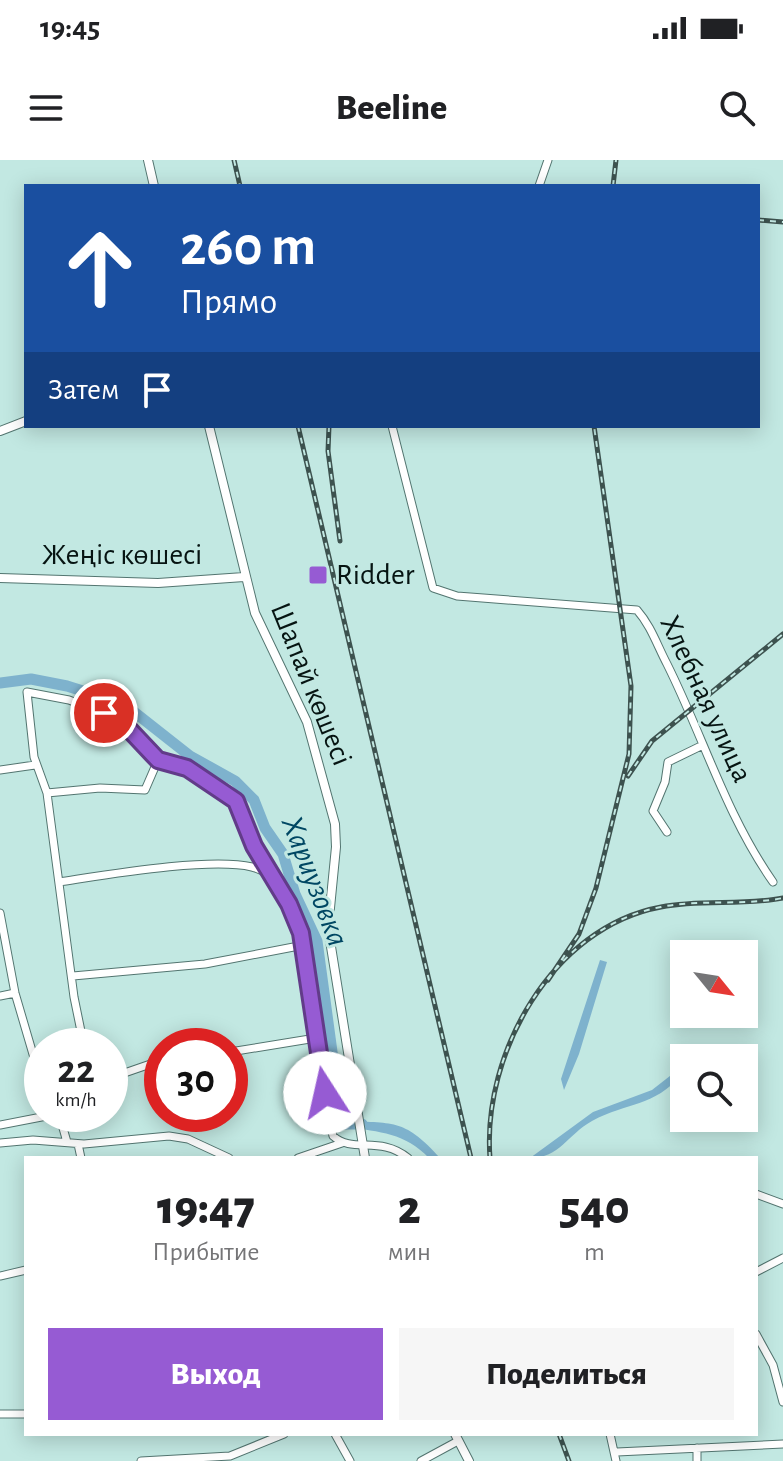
<!DOCTYPE html>
<html lang="ru">
<meta charset="utf-8">
<style>
body{margin:0;font-family:"Alegreya Sans",sans-serif;background:#f6f6f6;color:#202124;height:100vh;display:flex;flex-direction:column;font-size:30px;white-space:nowrap}
*{box-sizing:border-box;margin:0}
p{font-size:26px;color:#757577}
.icon{flex:none;width:44px;height:44px;fill:none;stroke:currentColor;stroke-width:2;stroke-linecap:round;stroke-linejoin:round}
.map{position:relative;flex:1;overflow:hidden}
.drawer{position:absolute;left:24px;top:996px;width:734px;height:280px;display:flex;flex-direction:column;background:#fff;border-radius:0px;box-shadow:0 4px 20px #0003}
.drawer>*{flex:none}
.banner{position:absolute;left:24px;top:24px;width:736px;height:244px;border-radius:0px;box-shadow:0 4px 20px #0003;background:#1a4fa0;color:#fff;overflow:hidden}
.needle{width:52px;rotate:120deg}
.controls{position:absolute;left:670px;top:780px;display:grid;gap:16px}
.controls a{display:grid;place-items:center;width:88px;height:88px;border-radius:0px;background:#fff;box-shadow:0 4px 20px #0003;font-size:40px}
.speed{position:absolute;left:24px;top:868px;display:flex;gap:16px;font-size:40px;font-weight:700;text-align:center}
.speed>*{display:grid;place-content:center;width:104px;height:104px;border-radius:50%;background:#fff;box-shadow:0 4px 20px #0003;line-height:1}
.speed small{font-size:20px;font-weight:400}
.speed .limit{border:12px solid #d22;background:#fff;color:#111}
.pin{position:absolute;display:grid;place-items:center;width:68px;height:68px;color:#fff;margin:-34px;border:4px solid #fff;border-radius:50%;box-shadow:0 2px 8px #0007}
.me{position:absolute;width:88px;margin:-44px;rotate:350deg;stroke-linejoin:round;filter:drop-shadow(0 0 6px #0008)}
.turn{display:flex;align-items:center;gap:28px;height:168px;padding:0 24px;font-size:36px}
.turn .icon{width:104px;height:104px;stroke-width:2.5}
.turn b{display:block;font-size:56px;line-height:68px}
.then{display:flex;align-items:center;height:76px;padding:0 24px;background:#0003;gap:16px;font-size:30px}
.eta{display:flex;justify-content:space-evenly;align-items:center;height:136px;text-align:center}
.eta b{font-size:48px;font-weight:800;line-height:56px}
.button{display:flex;gap:16px;margin-top:auto;padding:16px 24px}
.button a{flex:1;height:92px;border-radius:0px;background:#965bd3;color:#fff;font-size:32px;font-weight:800;line-height:92px;text-align:center}
.button a+a{background:#f6f6f6;color:#202124}
.status{display:flex;justify-content:space-between;align-items:center;height:56px;padding:0 40px;background:#fff;direction:ltr}
.status svg{height:22px;fill:currentColor}
header{display:flex;justify-content:space-between;align-items:center;height:104px;padding:0 24px;background:#fff;font-size:36px;font-weight:800}
.map>svg:first-child{display:block}
</style>
<div class="status"><b>19:45</b><svg viewBox="0 0 49 12"><path d="M0 12V9h3v3zM5 12V6h3v6zM10 12V3h3v9zM15 12V0h3v12zM26 1h20v11H26zM47 4h2v5h-2z"/></svg></div>
<header><svg class="icon" aria-label="menu" viewBox="0 0 24 24"><path d="M4 6h16M4 12h16M4 18h16"/></svg>Beeline<svg class="icon" aria-label="search" viewBox="0 0 24 24"><circle cx="10" cy="10" r="6"/><path d="M15 15l6 6"/></svg></header>
<div class="map">
<svg width="783" height="1301" viewBox="0 0 783 1301">
<rect width="100%" height="100%" fill="#c2e8e2"/>
<path fill="#7eb2cd" d="M600 800 607 802 579 894 564 930 561 919Z
M684 905V913C651 949 629 941 592 961 567 975 560 998 530 998L593 952 652 930Z
M347 961C395 963 406 960 440 998H429C405 973 380 972 347 967Z"/>
<g fill="none" stroke-linecap="round" stroke-linejoin="round">
<path stroke="#7eb2cd" stroke-width="11" d="M0 523 31 519 67 526 124 544 190 596 235 621 254 640 265 668 283 694 295 734 317 781 340 951 346 964H362"/>
<defs>
<path id="minor" d="M539 26 548 0
M392 266 433 428 457 436 637 450C651 466 657 485 667 504 703 576 726 655 773 722
M0 610 35 605
M47 633 100 628 145 630 158 600
M667 672 653 651 665 622 668 602 703 585
M59 722C106 715 209 697 252 707 310 721 310 835 316 880 320 912 326 945 333 976 353 994 380 975 408 998
M0 753 15 833 42 925
M73 816 205 804 304 785
M0 836 15 833
M84 886 74 837 47 633 34 597 27 532 69 540 113 557 158 600 187 608 236 641 271 716
M230 892 316 878
M110 918 162 900
M59 954 67 982
M0 965 57 954
M0 983 33 980 84 984 169 976 188 979 229 998
M78 984 81 998
M298 998 342 983
M756 1034 783 1044
M756 1112 783 1098
M0 1116 26 1110
M756 1174 773 1205 783 1242
M0 1254H26
M335 1274 350 1301
M610 1274 616 1301
M617 1292 783 1284
M141 1301 230 1296 284 1274
M421 1301 458 1281
M697 1301V1288"/>
<path id="tertiary" d="M148 0 154 26
M209 266 255 453 307 562 335 664 336 687 328 768 365 998
M0 271 26 261
M0 418 158 423 244 417
M455 1274 469 1301"/>
</defs>
<use href="#minor" stroke="#537570" stroke-width="9"/>
<use href="#tertiary" stroke="#537570" stroke-width="10"/>
<use href="#minor" stroke="#fff" stroke-width="7"/>
<use href="#tertiary" stroke="#fff" stroke-width="8"/>
<defs>
<path id="rail" d="M234 0 240 26
M613 26 616 0
M758 60 783 62
M298 266 471 998
M329 266 328 291 340 381
M628 616 652 581 783 474
M548 820 579 774 596 728 629 594 631 526 594 266
M490 998C482 894 552 767 661 747 701 739 743 746 783 738
M559 1274 569 1301"/>
</defs>
<use href="#rail" stroke="#3d524f" stroke-width="5"/>
<use href="#rail" stroke="#c2e8e2" stroke-width="2" stroke-dasharray="6" stroke-linecap="butt"/>
</g>
<g fill="none" stroke-linecap="round" stroke-linejoin="round">
<defs>
<path id="route" d="M104 553 124 564 158 600 187 608 236 641 254 686 289 744 301 773 325 933"/>
</defs>
<use href="#route" stroke="#623b89" stroke-width="20"/>
<use href="#route" stroke="#965bd3" stroke-width="14"/>
</g>
<rect fill="#965bd3" stroke="#c2e8e2" stroke-width="3" x="308" y="405" width="20" height="20" rx="4"/>
<g text-anchor="middle" dominant-baseline="central" stroke-width="6" stroke-linejoin="round" paint-order="stroke">
<g font-size="30" fill="#061412" stroke="#c2e8e2">
<text x="122" y="395">Жеңіс көшесі</text>
<text transform="translate(311 524) rotate(68)">Шапай көшесі</text>
<text transform="translate(706 539) rotate(65)">Хлебная улица</text>
</g>
<g font-size="30" fill="#061412" stroke="#c2e8e2" text-anchor="start">
<text x="336" y="415">Ridder</text>
</g>
<g font-size="32" font-style="italic" fill="#004763" stroke="#c2e8e2">
<text transform="translate(315 721) rotate(69)">Хариузовка</text>
</g>
</g>
</svg>
<div class="controls">
<a><svg class="needle" viewBox="-14 -14 28 28"><path d="M0-13l5 13h-10z" fill="#e53935"/><path d="M0 13l5-13h-10z" fill="#757577"/></svg></a>
<a><svg class="icon" aria-label="search" viewBox="0 0 24 24"><circle cx="10" cy="10" r="6"/><path d="M15 15l6 6"/></svg></a>
</div>
<div class="speed"><div>22<small>km/h</small></div><div class="limit">30</div></div>
<div class="pin" style="left:104px;top:553px;background:#d93025"><svg class="icon" aria-label="arrive" viewBox="0 0 24 24"><path d="M6 21V4h12l-3 4 3 4H6"/></svg></div>
<svg class="me" style="left:325px;top:933px" viewBox="-20 -20 40 40"><circle r="19" fill="#fff"/><path d="M0-13L10 11 0 6-10 11z" fill="#965bd3"/></svg>
<div class="banner">
<div class="turn"><svg class="icon" aria-label="ahead" viewBox="0 0 24 24"><path d="M12 20V5M6 11l6-6 6 6"/></svg><div><b>260 m</b>Прямо</div></div>
<div class="then">Затем<svg class="icon" aria-label="arrive" viewBox="0 0 24 24"><path d="M6 21V4h12l-3 4 3 4H6"/></svg></div>
</div>
<section class="drawer">
<div class="eta">
<div><b>19:47</b><p>Прибытие</p></div>
<div><b>2</b><p>мин</p></div>
<div><b>540</b><p>m</p></div>
</div>
<div class="button"><a>Выход</a><a>Поделиться</a></div>
</section>
</div>
